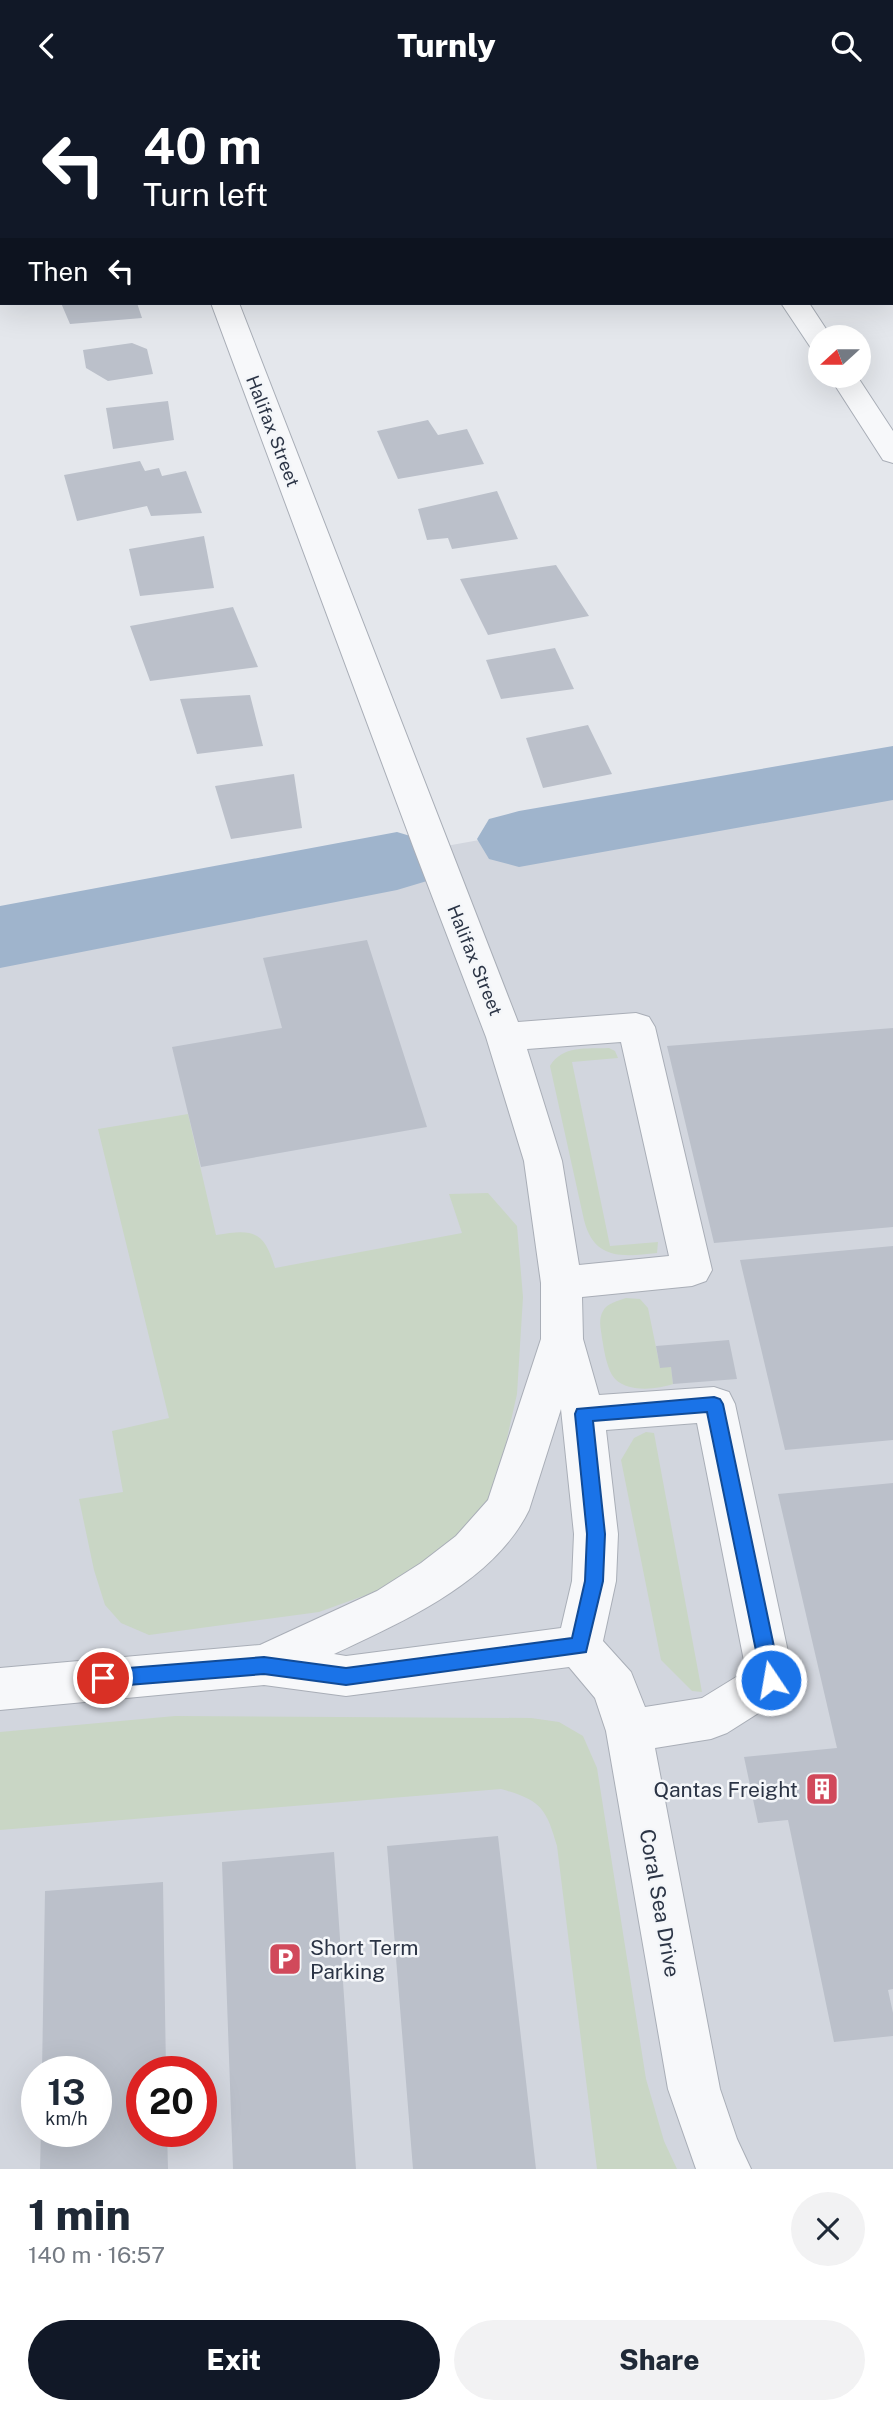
<!DOCTYPE html>
<meta charset="utf-8">
<style>
body{margin:0;font-family:"Public Sans",sans-serif;background:#f2f2f3;color:#1f2937;height:100vh;display:flex;flex-direction:column;font-size:26px;white-space:nowrap}
*{box-sizing:border-box;margin:0}
p{font-size:23px;color:#747a83}
.icon{flex:none;width:38px;height:38px;fill:none;stroke:currentColor;stroke-width:2;stroke-linecap:round;stroke-linejoin:round}
.map{position:relative;height:2078px;overflow:hidden}
.panel{display:flex;flex-direction:column;background:#fff;flex:1}
.panel>*{flex:none}
.guide{position:absolute;left:0px;top:0px;width:894px;height:214px;box-shadow:0 7px 28px #0002;background:#111827;color:#fff;overflow:hidden}
.needle{width:46px;rotate:249deg}
.tools{position:absolute;left:808px;top:234px;display:grid;gap:14px}
.tools a{display:grid;place-items:center;width:63px;height:63px;border-radius:50%;background:#fff;box-shadow:0 7px 28px #0002;font-size:35px}
.speed{position:absolute;left:21px;top:1965px;display:flex;gap:14px;font-size:35px;font-weight:700;text-align:center}
.speed>*{display:grid;place-content:center;width:91px;height:91px;border-radius:50%;background:#fff;box-shadow:0 7px 28px #0002;line-height:1}
.speed small{font-size:18px;font-weight:400}
.speed .limit{border:10px solid #d22;background:#fff;color:#111}
.pin{position:absolute;display:grid;place-items:center;width:60px;height:60px;color:#fff;margin:-30px;border:4px solid #fff;border-radius:50%;box-shadow:0 2px 7px #0007}
.me{position:absolute;width:77px;margin:-38px;rotate:348deg;stroke-linejoin:round;filter:drop-shadow(0 0 5px #0008)}
.turn{display:flex;align-items:center;gap:24px;height:147px;padding:0 28px;font-size:32px}
.turn .icon{width:91px;height:91px;stroke-width:2.5}
.turn b{display:block;font-size:49px;line-height:60px}
.then{display:flex;align-items:center;height:66px;padding:0 28px;background:#0003;gap:14px;font-size:26px}
.round{display:grid;place-items:center;flex:none;width:74px;height:74px;border-radius:37px;background:#f2f2f3}
.head{display:flex;align-items:center;justify-content:space-between;height:119px;padding:0 28px}
h1{font-size:42px;font-weight:800;line-height:52px}
.primary-button{display:flex;gap:14px;margin-top:auto;padding:14px 28px}
.primary-button a{flex:1;height:80px;border-radius:42px;background:#111827;color:#fff;font-size:28px;font-weight:800;line-height:80px;text-align:center}
.primary-button a+a{background:#f2f2f3;color:#1f2937}
header{display:flex;justify-content:space-between;align-items:center;height:91px;padding:0 28px;background:#111827;color:#fff;font-size:32px;font-weight:800}
.map>svg:first-child{display:block}
</style>
<header><svg class="icon" aria-label="back" viewBox="0 0 24 24"><path d="M15 5l-7 7 7 7"/></svg>Turnly<svg class="icon" aria-label="search" viewBox="0 0 24 24"><circle cx="10" cy="10" r="6"/><path d="M15 15l6 6"/></svg></header>
<div class="map">
<svg width="893" height="2078" viewBox="0 0 893 2078">
<rect width="100%" height="100%" fill="#e4e7ec"/>
<path fill="#d2d6de" fill-rule="evenodd" d="M893 675V2078H0V835ZM37 1981H96V2040H37ZM142 1981H201V2040H142Z"/>
<path fill="#c9d6c5" d="M609 957 615 960 618 967 572 971 610 1155 658 1151 657 1162C622 1166 594 1169 584 1129L550 975C562 954 587 958 609 957Z
M188 1023 216 1144C253 1138 264 1139 275 1177L462 1142 449 1103 488 1102 517 1135 523 1206 517 1303 496 1396 477 1426 444 1462 394 1494 319 1521 149 1544 121 1532 105 1514 94 1479 79 1408 123 1401 112 1340 169 1327 98 1038Z
M626 1207 640 1208 648 1217 660 1276H671L673 1293C656 1299 623 1302 612 1284 606 1273 604 1259 602 1247 601 1238 598 1229 603 1220 607 1212 618 1210 626 1207Z
M646 1341 654 1342 702 1601 692 1600 661 1569 621 1369 634 1347Z
M175 1625 531 1627 559 1631 583 1645 597 1677 646 1988 664 2050 677 2078H597L557 1755C546 1716 540 1709 501 1698L0 1739V1641Z"/>
<g fill="none" stroke-linecap="round" stroke-linejoin="round">
<path fill="#9fb4cc" fill-rule="evenodd" d="M893 655V709L519 776 489 768 477 748 489 728 519 720Z
M397 741 427 750 439 770 427 790 397 799 0 877V815Z"/>
</g>
<path fill="#bbc0ca" d="M61 212H137L142 227 70 233Z
M132 252 147 258 153 283 108 290 86 277 83 259Z
M168 310 174 349 113 358 106 317Z
M428 329 438 344 467 338 484 373 398 388 377 340Z
M140 370 145 380 159 377 162 385 186 380 202 422 151 425 147 415 77 430 64 384Z
M497 400 518 448 452 458 448 447 427 449 418 418Z
M204 445 214 497 140 505 129 458Z
M556 474 589 525 488 544 460 488Z
M233 516 258 576 150 590 130 535Z
M555 557 574 598 501 608 486 569Z
M250 604 263 655 197 663 180 608Z
M588 634 612 683 543 697 526 647Z
M294 683 302 737 231 748 215 695Z
M367 849 427 1036 201 1076 172 956 282 937 263 867Z
M893 937V1136L714 1152 667 955Z
M893 1155V1349L785 1359 740 1169Z
M729 1249 737 1288 673 1293 671 1276 660 1277 656 1255Z
M893 1392V1898L888 1899 893 1922V1945L834 1951 788 1729 758 1732 744 1666 837 1657 778 1403Z
M498 1745 536 2078H413L387 1755Z
M334 1761 356 2078H233L222 1771Z
M163 1791 166 1981H142V2040H167L168 2078H40L41 2040H96V1981H42L45 1800Z"/>
<g fill="none" stroke-linecap="round" stroke-linejoin="round">
<defs>
<path id="minor" d="M133 0H157V2H133Z
M647 0H671L672 2H647Z
M211 212H239L518 931 636 922 649 926 655 936 712 1179 706 1190 692 1195 582 1206 583 1248 599 1304 714 1296 729 1301 735 1313 794 1589 787 1604 727 1642 711 1648 655 1657 720 1998 737 2048 751 2078H696L668 1998 606 1640 595 1607 569 1576 346 1605 264 1594 0 1619V1577L260 1554 377 1500 421 1472 456 1445 488 1409 541 1248V1192L524 1070 486 946 414 758ZM621 951 669 1165 579 1174 562 1070 527 958ZM561 1318 574 1443 572 1490 561 1537 346 1565 334 1563C402 1531 494 1491 529 1419ZM697 1332 746 1580 702 1607 645 1616 631 1581 603 1550 616 1490 618 1443 606 1339Z
M781 212H809L832 247H821V259L811 257Z
M829 285H857L893 340V372L883 369Z"/>
</defs>
<use href="#minor" stroke="#a9aeb7" stroke-width="2"/>
<use href="#minor" fill="#f7f8fa" fill-rule="evenodd"/>
</g>
<path fill="#1a73e8" stroke="#114b97" stroke-width="2" d="M714 1306 720 1308 723 1313 781 1589 778 1595 771 1598 765 1595 762 1589 707 1321 593 1330 605 1443 603 1490 586 1561 346 1594 264 1583 103 1596 96 1593 93 1587 96 1581 103 1579 264 1566 346 1577 572 1547 585 1490 587 1443 575 1323 577 1318Z"/>
<defs>
<symbol id="building-square" viewBox="-11 -11 22 22"><rect x="-9" y="-9" width="18" height="18" rx="4" fill="#d1495b" stroke="#f4f6f9"/><path d="M-4-6H4V6H1V3H-1V6H-4ZM-2.5-4.3h1.7v1.8h-1.7ZM.8-4.3h1.7v1.8H.8ZM-2.5-1h1.7V.8h-1.7ZM.8-1h1.7V.8H.8Z" fill="#fff"/></symbol>
<symbol id="parking-square" viewBox="-11 -11 22 22"><rect x="-9" y="-9" width="18" height="18" rx="4" fill="#d1495b" stroke="#f4f6f9"/><path d="M-3.5-5.5H1a3.5 3.5 0 0 1 0 7H-1V5.5H-3.5ZM-1-3.4V-.6H.8a1.4 1.4 0 0 0 0-2.8Z" fill="#fff"/></symbol>
</defs>
<g fill-rule="evenodd">
<use href="#building-square" x="803" y="1679" width="38" height="38"/>
<use href="#parking-square" x="266" y="1849" width="38" height="38"/>
</g>
<g text-anchor="middle" dominant-baseline="central" stroke-width="5" stroke-linejoin="round" paint-order="stroke">
<g font-size="18" fill="#2b3445" stroke="#f4f6f9">
<text transform="translate(273 340) rotate(69)">Halifax Street</text>
<text transform="translate(475 869) rotate(68)">Halifax Street</text>
</g>
<g font-size="21" fill="#2b3445" stroke="#f4f6f9" text-anchor="end">
<text x="798" y="1698">Qantas Freight</text>
<text x="310" y="1856" text-anchor="start">Short Term<tspan x="310" dy="24">Parking</tspan></text>
</g>
<g font-size="21" fill="#2b3445" stroke="#f4f6f9">
<text transform="translate(660 1812) rotate(80)">Coral Sea Drive</text>
</g>
</g>
</svg>
<div class="tools">
<a><svg class="needle" viewBox="-14 -14 28 28"><path d="M0-13l5 13h-10z" fill="#e53935"/><path d="M0 13l5-13h-10z" fill="#747a83"/></svg></a>
</div>
<div class="speed"><div>13<small>km/h</small></div><div class="limit">20</div></div>
<div class="pin" style="left:103px;top:1587px;background:#d93025"><svg class="icon" aria-label="arrive" viewBox="0 0 24 24"><path d="M6 21V4h12l-3 4 3 4H6"/></svg></div>
<svg class="me" style="left:771px;top:1589px" viewBox="-20 -20 40 40"><circle r="17" fill="#1a73e8" stroke="#fff" stroke-width="3"/><path d="M0-11L8 9 0 5-8 9z" fill="#fff"/></svg>
<div class="guide">
<div class="turn"><svg class="icon" aria-label="left" viewBox="0 0 24 24"><path d="M17 20v-9H6M10 6l-5 5 5 5"/></svg><div><b>40 m</b>Turn left</div></div>
<div class="then">Then<svg class="icon" aria-label="left" viewBox="0 0 24 24"><path d="M17 20v-9H6M10 6l-5 5 5 5"/></svg></div>
</div>
</div>
<section class="panel">
<div class="head"><div><h1>1 min</h1><p>140 m · 16:57</p></div><a class="round"><svg class="icon" aria-label="close" viewBox="0 0 24 24"><path d="M6 6l12 12M18 6L6 18"/></svg></a></div>
<div class="primary-button"><a>Exit</a><a>Share</a></div>
</section>
